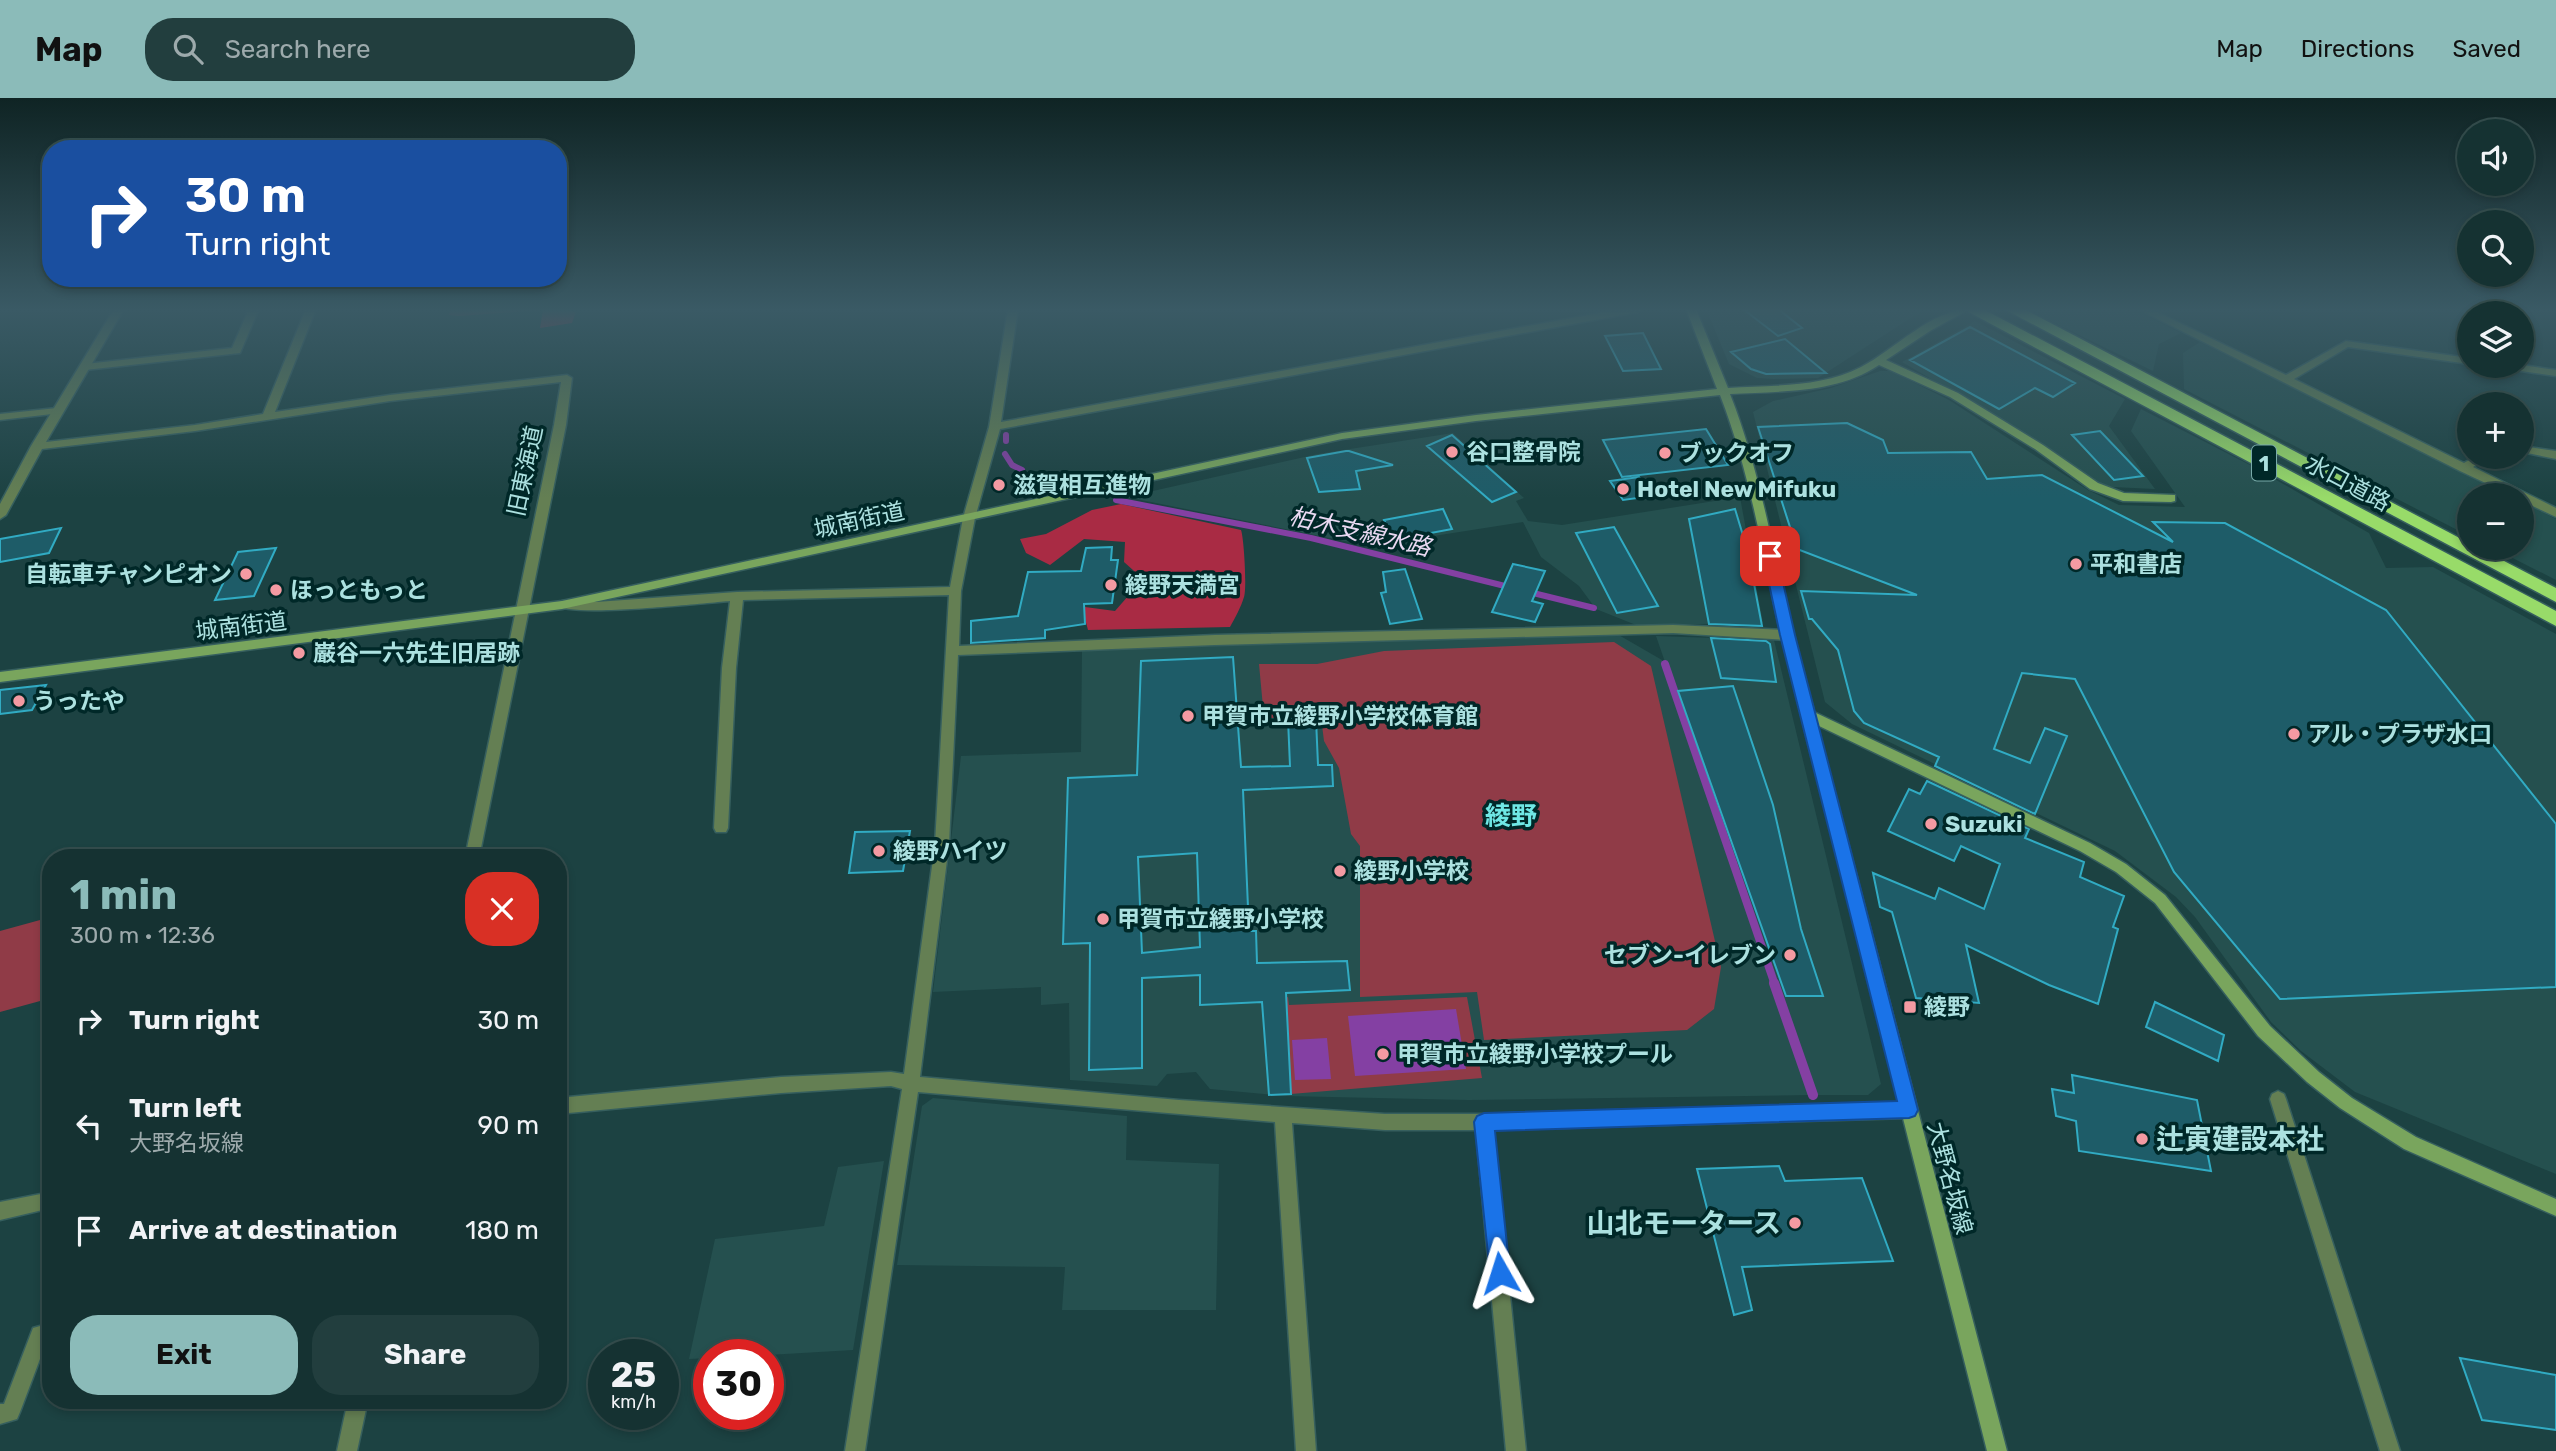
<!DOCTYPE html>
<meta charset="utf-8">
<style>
body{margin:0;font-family:Rubik,"Noto Sans JP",sans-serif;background:#223e3e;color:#f1f3f6;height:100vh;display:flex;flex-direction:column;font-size:26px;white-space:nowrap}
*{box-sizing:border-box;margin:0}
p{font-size:23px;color:#9daaac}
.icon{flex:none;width:38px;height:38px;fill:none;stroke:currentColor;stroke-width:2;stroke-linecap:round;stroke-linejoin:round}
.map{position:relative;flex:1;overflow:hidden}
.drawer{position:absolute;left:42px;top:751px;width:525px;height:560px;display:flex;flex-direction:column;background:#153232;border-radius:28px;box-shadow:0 4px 10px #0003,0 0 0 2px #344d4d}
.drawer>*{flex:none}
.banner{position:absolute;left:42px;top:42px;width:525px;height:147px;border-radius:28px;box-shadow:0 4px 10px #0003,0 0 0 2px #344d4d;background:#1a4fa0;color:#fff;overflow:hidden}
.buttons{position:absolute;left:2457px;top:21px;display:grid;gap:14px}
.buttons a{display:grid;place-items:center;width:77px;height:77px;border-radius:50%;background:#153232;box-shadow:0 4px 10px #0003,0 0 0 2px #344d4d;font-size:35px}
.speed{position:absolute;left:588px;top:1241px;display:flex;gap:14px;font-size:35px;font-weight:700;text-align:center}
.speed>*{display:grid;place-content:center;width:91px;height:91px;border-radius:50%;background:#153232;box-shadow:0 4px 10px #0003,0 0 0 2px #344d4d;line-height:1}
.speed small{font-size:18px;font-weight:400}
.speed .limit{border:10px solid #d22;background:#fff;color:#111}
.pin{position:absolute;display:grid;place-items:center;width:60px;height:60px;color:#fff;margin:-30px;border-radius:14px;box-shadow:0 4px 10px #0006}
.me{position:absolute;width:77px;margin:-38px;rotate:354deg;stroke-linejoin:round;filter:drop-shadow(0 0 5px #0008)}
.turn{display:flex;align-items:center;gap:24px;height:147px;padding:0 28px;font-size:32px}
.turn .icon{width:91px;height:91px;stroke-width:2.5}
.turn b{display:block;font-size:49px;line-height:60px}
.round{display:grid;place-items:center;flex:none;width:74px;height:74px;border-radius:28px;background:#223e3e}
.overview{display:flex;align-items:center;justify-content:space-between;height:119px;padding:0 28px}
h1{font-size:42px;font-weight:700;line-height:52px;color:#8bbbb9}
.primary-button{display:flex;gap:14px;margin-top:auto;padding:14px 28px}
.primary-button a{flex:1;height:80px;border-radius:28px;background:#8bbbb9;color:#111;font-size:28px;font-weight:700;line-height:80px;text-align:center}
.primary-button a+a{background:#223e3e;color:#f1f3f6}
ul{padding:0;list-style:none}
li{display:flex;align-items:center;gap:21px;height:105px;padding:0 28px}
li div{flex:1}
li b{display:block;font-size:26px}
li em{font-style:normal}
header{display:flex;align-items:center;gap:42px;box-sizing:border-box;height:98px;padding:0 35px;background:#8bbbb9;color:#111}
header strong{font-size:33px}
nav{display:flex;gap:38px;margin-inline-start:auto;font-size:24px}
.search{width:490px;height:63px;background:#223e3e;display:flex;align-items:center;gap:18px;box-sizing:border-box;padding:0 24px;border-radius:28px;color:#9daaac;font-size:26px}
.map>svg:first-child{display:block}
</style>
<header>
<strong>Map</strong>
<div class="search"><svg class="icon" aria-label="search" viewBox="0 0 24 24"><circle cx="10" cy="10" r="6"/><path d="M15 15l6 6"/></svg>Search here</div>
<nav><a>Map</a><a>Directions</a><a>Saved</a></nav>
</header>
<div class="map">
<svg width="2556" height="1353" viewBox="0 0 2556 1353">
<rect width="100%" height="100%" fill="#1c4242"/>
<path fill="#25504f" d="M1706 211H1923V212L1818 280 1774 281 1757 280 1729 266Z
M2026 211H2133L2181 235 2159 246 2153 273Z
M1975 223 2125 301 2109 328 2155 391 2112 389 2098 385 2003 323 1902 264Z
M2200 244 2509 397H2469V438L2184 291 2183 255Z
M1880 273H1891L1949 302 2088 392 2119 407 2185 409 2131 333 2141 311 2250 367 2369 435 2386 470 2433 469 2556 536V1076L2355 994 2301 953 2271 924 2195 819 2176 799 2115 753 1852 626 1825 604 1753 314 1773 303 1831 290Z
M1453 335 1524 400 1516 403 1528 423 1562 427 1740 399 1763 525 1636 527 1596 511 1579 488 1541 459 1523 424 1370 448 1126 399 1318 356Z
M2522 404 2556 421V482L2493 450H2522Z
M1617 536 1662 562 1809 997 1469 1002 1285 998 1210 991 1196 974 1167 976 1157 988 1070 982 1069 905 1041 907V889L933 894 961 658 1081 654 1082 552Z
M1656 538 1774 542 1881 986 1868 997H1815Z
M933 1000 1127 1018 1126 1062 1219 1066 1216 1212H1062L1065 1169 897 1167 922 1008Z
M884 1063 853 1252 768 1257 709 1256V1260L689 1261 715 1141 824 1128 838 1069Z"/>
<path fill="#903b47" d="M1614 544 1651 568 1721 869 1714 911 1687 932 1484 942 1477 894 1360 899V748L1351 736 1339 670 1324 643 1321 619 1264 620 1259 566H1317L1384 553Z
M51 819V900L0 914V833Z
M1288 899 1289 907 1467 899 1482 980 1291 996 1288 931 1278 901Z"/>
<path fill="#a92b44" d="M451 211H564L576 214 572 225 540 230 543 212 459 218 449 217Z
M1121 406 1241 432C1244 440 1247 491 1244 499 1241 509 1235 520 1230 529L1088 532 1078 494 1085 509 1115 513 1143 481 1124 464 1125 444 1084 441 1050 467 1026 455 1020 441 1046 436 1092 412Z"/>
<path fill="#8440a3" d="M1456 911 1466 971 1355 978 1348 918Z
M1327 940 1331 981 1295 982 1292 942Z"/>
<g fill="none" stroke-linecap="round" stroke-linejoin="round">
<path stroke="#8440a3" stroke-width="6" d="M1006 337V343
M1005 356 1012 367 1022 372
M1116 402 1311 440 1513 490
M1525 493 1594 510"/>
<path stroke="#8440a3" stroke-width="8" d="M1665 566 1775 887"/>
<path stroke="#8440a3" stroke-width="10" d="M1774 885 1813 997"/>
</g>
<path fill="#1e5c68" stroke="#31abc3" stroke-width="2" fill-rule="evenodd" d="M1743 211H1778L1802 230 1778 238Z
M1970 229 2075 285 2053 299 2035 290 1999 311 1910 262Z
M1643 235 1661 271 1623 273 1605 238Z
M1785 241 1826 275 1766 276 1751 271 1731 254Z
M1847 325 1883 342 1888 355 1971 354 1987 381 2042 377 2173 444 2153 424 2225 425 2386 512 2556 726V889L2280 901 2174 774 2075 581 2022 575 1994 651 2030 665 2045 630 2067 638 2035 716 1935 668 1939 659 1864 625 1854 613 1838 552 1812 521H1809L1801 493 1917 497 1797 451 1758 329Z
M1706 331 1728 367 1622 379 1603 342Z
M2100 333 2143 378 2114 382 2072 337Z
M1452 337 1481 363 1516 394 1492 404 1427 348Z
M1346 353H1349L1393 367 1356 373 1360 391 1319 394 1307 360Z
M1639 379 1652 398 1623 402 1610 383Z
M1443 411 1452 431 1394 442 1384 422Z
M1735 411 1748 454 1762 528 1709 526 1689 421Z
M1614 429 1658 508 1617 515 1576 435Z
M61 430 49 455 0 464V441Z
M1112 449 1111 462H1118L1112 505 1084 506 1085 526 1045 532V540L971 545V523L1018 518 1028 474 1081 473 1086 450Z
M276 450 254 498 215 502 238 454Z
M1513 466 1545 473 1532 503 1543 506 1535 524 1492 514Z
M1405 471 1422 521 1390 526 1381 495 1386 494 1383 474Z
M1711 540 1766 543 1770 546 1776 584 1721 580Z
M1233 559 1241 669 1290 668 1288 621H1316L1318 667H1332L1333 688 1243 692 1249 833H1256L1257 865 1347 863 1350 892 1286 895 1291 996 1269 997 1262 904 1200 907V877L1142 880V970L1089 972 1090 845 1063 846 1068 680 1137 677 1141 563ZM1197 755 1200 849 1142 855 1138 759Z
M46 587 32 612 0 616V592Z
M1733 588 1773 707 1801 831 1823 898H1786L1678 593Z
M1927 683 2029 731 2025 740 2084 764 2080 779 2124 798 2113 829 2118 831 2098 906 2049 887 1966 847 1979 905 1916 900 1892 814 1880 809 1873 775 1935 801 1939 790 1984 811 2000 766 1961 748 1954 763 1888 733 1909 691 1920 696Z
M910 733 903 773 849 775 855 734Z
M2155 904 2224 937 2218 963 2146 929Z
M2072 977 2197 1002 2211 1073 2079 1053 2076 1023 2056 1018 2052 991 2074 995Z
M1779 1068 1785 1083 1862 1080 1893 1163 1742 1169 1752 1212 1734 1217 1697 1071Z
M2460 1260 2556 1277V1332L2482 1322Z"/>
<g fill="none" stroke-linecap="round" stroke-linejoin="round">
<defs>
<path id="lane" d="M249 211H259L240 255 85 272 80 269 85 266 232 250Z
M57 310 62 313 61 315 0 322V316Z"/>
<path id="street" d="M114 211H124L46 344 195 327 263 316 306 211H316L275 314 390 297 567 277 572 280 566 327 479 760H465L554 327 561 284 390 303 195 333 42 351 6 417 0 421V406L31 348Z
M1008 211H1018L1001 324 1621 211H1643L1638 214 1000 331 975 420 961 493 959 548 1215 537 1673 527 1787 532 1793 537 1787 542 1673 535 1215 547 958 557 949 746 920 979 1179 1002 1385 1016H1484L1908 1004 1914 1007 1916 1012 1914 1017 1908 1020 1493 1032 1526 1353H1506L1476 1032H1385L1292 1025 1316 1353H1296L1275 1024 918 994 865 1353H845L902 991 891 988 781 995 558 1016V1000L781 979 891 974 904 976 935 746 949 497 743 502 736 570 728 730 726 734H716L714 730 722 570 730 503C704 505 569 520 556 507L562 503 596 504 737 494 950 489 963 420 989 329Z
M2138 211H2151L2286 277 2346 243 2469 260V266L2348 249 2294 281 2464 365 2474 359H2487L2473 369 2556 410V419L2522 403V397H2511L2460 373Z
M2522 267 2556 272V278L2507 271 2502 268Z
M2522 348 2556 353V361L2522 354Z
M2278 993 2284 996 2286 1001 2400 1353H2380L2270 1001 2272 996Z
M51 1094V1110L0 1122V1104Z
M40 1228 47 1230 49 1237 20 1314 17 1321 0 1326V1306H4L33 1230Z
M348 1302H368L357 1353H337Z"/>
<path id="secondary" d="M1686 211H1696L1728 290C1771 287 1821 290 1861 269 1894 252 1932 211 1970 211L1930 233 1886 262 1958 295 2043 347 2098 385 2124 395 2175 397V403L2171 404 2123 403 2090 391 2035 351 1950 299 1879 267C1836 296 1780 293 1730 296 1753 354 1766 417 1780 478 1790 524 1802 569 1814 614L2090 745 2126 766 2165 797 2270 928 2319 974 2352 1000 2416 1039 2556 1101V1118L2404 1051 2340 1010 2307 984 2258 938 2155 805 2116 774 2080 753 1817 627 2007 1353H1987L1781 537C1763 457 1750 374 1720 297L1476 323 1342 341 562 511 0 584V574L562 503 1342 335 1476 317 1717 291Z"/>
<path id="highway" d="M1963 211H1983L2556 513V528Z
M2004 211H2024L2469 445V450H2479L2556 490V504Z"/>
</defs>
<use href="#lane" stroke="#365f5e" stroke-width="3"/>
<use href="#street" stroke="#365f5e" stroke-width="3"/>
<use href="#secondary" stroke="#365f5e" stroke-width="3"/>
<use href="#highway" stroke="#365f5e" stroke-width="3"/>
<use href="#lane" fill="#647f53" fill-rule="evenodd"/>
<use href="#street" fill="#647f53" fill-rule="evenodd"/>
<use href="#secondary" fill="#79a55d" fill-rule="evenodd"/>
<use href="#highway" fill="#98db69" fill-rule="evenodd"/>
</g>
<linearGradient id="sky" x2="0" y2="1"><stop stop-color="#0f2424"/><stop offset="0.53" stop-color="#3a5a65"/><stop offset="1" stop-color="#3a5a65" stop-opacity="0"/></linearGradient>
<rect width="2556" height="400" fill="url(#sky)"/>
<path fill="#1a73e8" stroke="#114b97" stroke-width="2" d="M1770 453 1777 458 1795 537 1918 1012 1915 1018 1909 1020 1495 1033 1510 1175 1507 1182 1500 1185 1493 1182 1490 1175 1474 1024 1477 1018 1484 1015 1897 1003 1780 537 1763 458Z"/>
<g fill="#f49aa2" stroke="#002828" stroke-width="2.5">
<circle cx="1452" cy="354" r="7"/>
<circle cx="1665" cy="355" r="7"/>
<circle cx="999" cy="387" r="7"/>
<circle cx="1623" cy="391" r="7"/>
<circle cx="2076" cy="466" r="7"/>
<circle cx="246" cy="476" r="7"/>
<circle cx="1111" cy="487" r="7"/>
<circle cx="276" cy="492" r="7"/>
<circle cx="299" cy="555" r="7"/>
<circle cx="19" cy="603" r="7"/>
<circle cx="1188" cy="618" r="7"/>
<circle cx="2294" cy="636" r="7"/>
<circle cx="1931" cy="726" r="7"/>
<circle cx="879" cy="753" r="7"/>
<circle cx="1340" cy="773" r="7"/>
<circle cx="1103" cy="821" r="7"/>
<circle cx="1790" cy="857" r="7"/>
<rect x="1903" y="902" width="14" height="14" rx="3.5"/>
<circle cx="1383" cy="956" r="7"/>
<circle cx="2142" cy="1041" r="7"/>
<circle cx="1795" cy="1125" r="7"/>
</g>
<g text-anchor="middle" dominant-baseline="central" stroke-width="7" stroke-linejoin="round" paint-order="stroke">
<rect fill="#002828" stroke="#78aaa9" stroke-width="2" x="2252" y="347.5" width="24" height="35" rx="5"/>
<g font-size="21" font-weight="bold" fill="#ace1e0">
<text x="2264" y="365">1</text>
</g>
<g font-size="23" font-weight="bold" fill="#ace1e0" stroke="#002828" text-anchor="start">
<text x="1466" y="354">谷口整骨院</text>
<text x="1679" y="355">ブックオフ</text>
<text x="1013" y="387">滋賀相互進物</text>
<text x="1637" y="391">Hotel New Mifuku</text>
<text x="2090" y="466">平和書店</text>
<text x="232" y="476" text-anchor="end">自転車チャンピオン</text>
<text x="1125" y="487">綾野天満宮</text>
<text x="290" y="492">ほっともっと</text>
<text x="313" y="555">巌谷一六先生旧居跡</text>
<text x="33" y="603">うったや</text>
<text x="1202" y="618">甲賀市立綾野小学校体育館</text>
<text x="2308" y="636">アル・プラザ水口</text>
<text x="1945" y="726">Suzuki</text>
<text x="893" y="753">綾野ハイツ</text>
<text x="1354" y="773">綾野小学校</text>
<text x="1117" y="821">甲賀市立綾野小学校</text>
<text x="1776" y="857" text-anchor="end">セブン-イレブン</text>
<text x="1924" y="909">綾野</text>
<text x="1397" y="956">甲賀市立綾野小学校プール</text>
</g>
<g font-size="23" fill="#ace1e0" stroke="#002828">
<text transform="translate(525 373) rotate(-78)">旧東海道</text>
<text transform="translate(2348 385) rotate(28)">水口道路</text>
<text transform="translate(859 422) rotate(-12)">城南街道</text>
<text transform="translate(241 528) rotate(-7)">城南街道</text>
<text transform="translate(1950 1080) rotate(75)">大野名坂線</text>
</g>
<g font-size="24" font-style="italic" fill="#e9d9f2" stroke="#002828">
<text transform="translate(1360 434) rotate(13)">柏木支線水路</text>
</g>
<g font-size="26" font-weight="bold" fill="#6fe7e5" stroke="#002828">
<text x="1511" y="718">綾野</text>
</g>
<g font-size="28" font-weight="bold" fill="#ace1e0" stroke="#002828" text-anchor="start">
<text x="2156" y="1041">辻寅建設本社</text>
<text x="1781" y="1125" text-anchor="end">山北モータース</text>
</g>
</g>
</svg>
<div class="buttons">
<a><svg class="icon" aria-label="sound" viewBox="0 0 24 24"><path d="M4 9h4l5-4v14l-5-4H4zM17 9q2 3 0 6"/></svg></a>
<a><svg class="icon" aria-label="search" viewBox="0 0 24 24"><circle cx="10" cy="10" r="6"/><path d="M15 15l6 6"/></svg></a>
<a><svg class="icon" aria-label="layers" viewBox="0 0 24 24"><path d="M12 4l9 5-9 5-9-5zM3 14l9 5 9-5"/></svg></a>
<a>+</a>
<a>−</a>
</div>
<div class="speed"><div>25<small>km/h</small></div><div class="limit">30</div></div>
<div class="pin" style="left:1770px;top:458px;background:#d93025"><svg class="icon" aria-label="arrive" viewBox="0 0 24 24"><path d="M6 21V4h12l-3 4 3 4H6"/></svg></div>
<svg class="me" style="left:1500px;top:1175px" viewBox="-20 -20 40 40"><path d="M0-17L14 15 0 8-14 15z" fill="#1a73e8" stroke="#fff" stroke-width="4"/></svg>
<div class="banner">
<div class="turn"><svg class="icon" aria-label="right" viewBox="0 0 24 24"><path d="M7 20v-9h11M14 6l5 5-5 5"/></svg><div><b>30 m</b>Turn right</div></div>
</div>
<section class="drawer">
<div class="overview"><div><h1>1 min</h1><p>300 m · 12:36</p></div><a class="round" style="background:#d93025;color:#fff"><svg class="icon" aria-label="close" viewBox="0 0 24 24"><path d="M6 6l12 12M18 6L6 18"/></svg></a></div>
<ul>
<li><svg class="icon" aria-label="right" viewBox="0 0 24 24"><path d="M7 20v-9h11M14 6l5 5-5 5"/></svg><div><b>Turn right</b></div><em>30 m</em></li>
<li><svg class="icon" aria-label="left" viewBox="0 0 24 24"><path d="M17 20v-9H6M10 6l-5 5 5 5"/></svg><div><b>Turn left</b><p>大野名坂線</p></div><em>90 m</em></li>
<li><svg class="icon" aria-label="arrive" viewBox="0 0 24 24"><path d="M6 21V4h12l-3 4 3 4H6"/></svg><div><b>Arrive at destination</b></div><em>180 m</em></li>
</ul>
<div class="primary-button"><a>Exit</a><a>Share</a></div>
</section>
</div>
